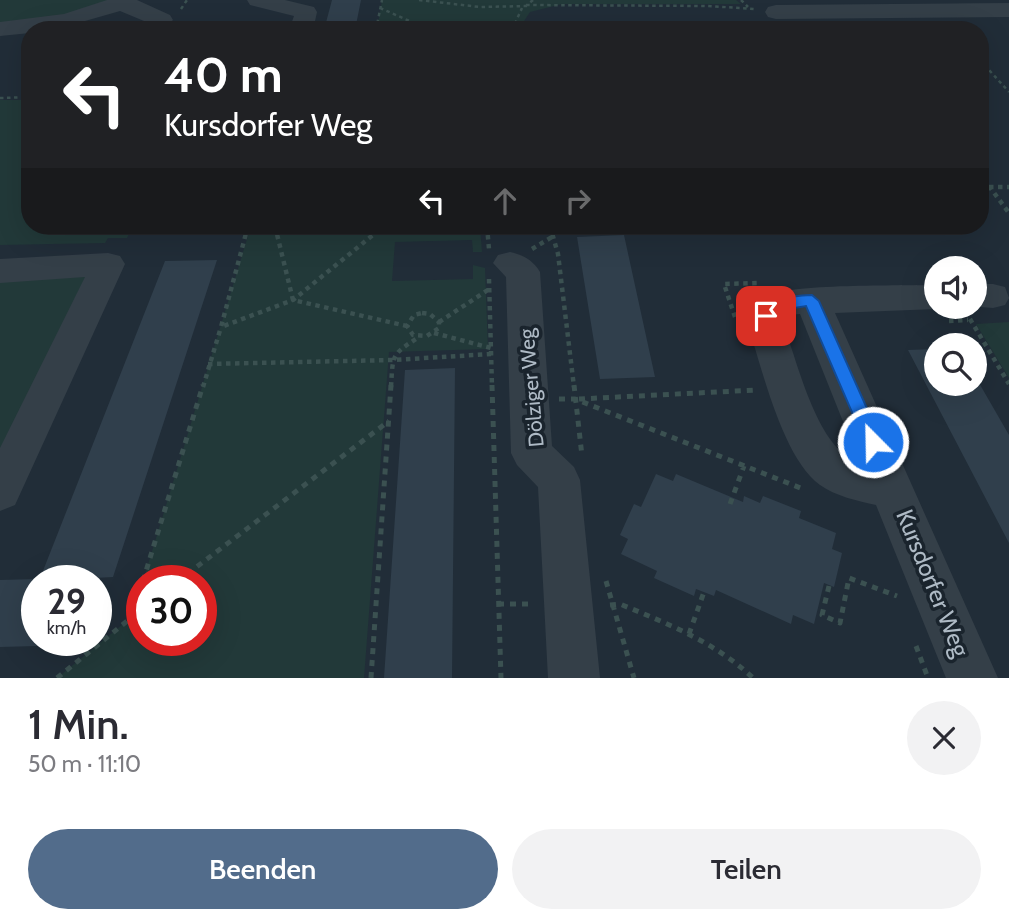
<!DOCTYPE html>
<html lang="de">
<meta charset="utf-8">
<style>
body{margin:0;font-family:Cabin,sans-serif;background:#f2f2f3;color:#2b2b33;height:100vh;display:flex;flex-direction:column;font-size:26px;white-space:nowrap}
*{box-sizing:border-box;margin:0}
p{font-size:23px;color:#7c7c81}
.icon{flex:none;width:38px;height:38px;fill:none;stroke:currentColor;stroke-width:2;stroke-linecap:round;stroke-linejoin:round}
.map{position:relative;height:678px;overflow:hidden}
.drawer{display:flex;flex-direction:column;background:#fff;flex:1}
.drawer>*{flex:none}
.guide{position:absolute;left:21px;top:21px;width:968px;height:214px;border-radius:28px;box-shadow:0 7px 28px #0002;background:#202124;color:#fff;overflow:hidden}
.tools{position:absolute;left:924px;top:256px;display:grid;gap:14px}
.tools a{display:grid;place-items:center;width:63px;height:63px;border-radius:50%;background:#fff;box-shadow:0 7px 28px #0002;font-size:35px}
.speed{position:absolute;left:21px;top:565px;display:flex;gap:14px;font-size:35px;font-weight:700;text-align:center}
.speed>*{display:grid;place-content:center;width:91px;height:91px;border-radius:50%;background:#fff;box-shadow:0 7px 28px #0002;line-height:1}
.speed small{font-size:18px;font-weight:400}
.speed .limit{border:10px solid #d22;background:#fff;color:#111}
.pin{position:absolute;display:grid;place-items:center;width:60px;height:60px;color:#fff;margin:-30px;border-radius:14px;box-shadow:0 4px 10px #0006}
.me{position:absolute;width:77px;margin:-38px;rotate:337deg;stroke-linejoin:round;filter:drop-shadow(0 0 5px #0008)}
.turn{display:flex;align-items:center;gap:24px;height:147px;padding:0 28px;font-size:32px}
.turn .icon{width:91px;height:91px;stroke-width:2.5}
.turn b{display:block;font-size:49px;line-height:60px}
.lanes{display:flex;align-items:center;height:66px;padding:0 28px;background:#0003;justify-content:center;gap:35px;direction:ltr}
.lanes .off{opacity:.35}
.round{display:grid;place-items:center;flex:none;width:74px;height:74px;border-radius:37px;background:#f2f2f3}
.headline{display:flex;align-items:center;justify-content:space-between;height:119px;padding:0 28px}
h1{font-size:42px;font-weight:600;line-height:52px}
.button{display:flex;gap:14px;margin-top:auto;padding:14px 28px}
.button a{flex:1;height:80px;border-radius:42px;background:#526c8b;color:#fff;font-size:28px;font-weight:600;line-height:80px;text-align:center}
.button a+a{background:#f2f2f3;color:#2b2b33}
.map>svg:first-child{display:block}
</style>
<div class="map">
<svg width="1009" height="678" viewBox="0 0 1009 678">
<rect width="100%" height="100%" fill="#212d38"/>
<path fill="#223939" d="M0 0H114L76 14 0 25Z
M382 0H736L741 4H562L530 12 518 30H377Z
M0 100H30V226H133L127 238H108L105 243 0 245Z
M251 226H480L482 252H473L472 240 395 242 392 281 473 279V265L485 268 488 349 389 352 364 678H57L133 616 142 587V640H201V581H143Z
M108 264 0 492V271Z
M1009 322V378L976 324Z"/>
<path fill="#303f4c" d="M332 0H361L355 30H324Z
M624 235 655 377 600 379 577 237Z
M217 260 113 577 39 581 165 261Z
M936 349V383H975V376L1009 435V543L908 350Z
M455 368 452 678H384L405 370Z
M656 474 673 481 676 474 743 502 744 496 760 503 763 496 801 511 799 518 836 533 832 549 842 553 834 587 824 583 814 624 793 615 791 624 716 590 714 596 696 589 694 596 654 578 657 571 621 554 628 539 620 535 634 504 641 507Z
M37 579V646L0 647V580Z"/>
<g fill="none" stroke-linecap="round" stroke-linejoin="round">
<path stroke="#3b5151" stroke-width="2.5" stroke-dasharray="3.5 3.5" stroke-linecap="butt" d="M419 0 480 7 528 6
M533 0 527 5 708 6 755 9
M741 0 748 7
M380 8 430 30
M181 9 187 0
M376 30 382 0
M512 30 522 8
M980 60 1009 92
M0 98 30 97"/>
<path stroke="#3b5151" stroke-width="4.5" stroke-dasharray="4.5 4.5" stroke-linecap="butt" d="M989 186 1009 213
M980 187H1009
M248 226 221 327 293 300 384 226
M275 226 293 300 407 326
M487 226 489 249
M550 226 558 254 574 387
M532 249 552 237
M489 279 492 387
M422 313 430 314 439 322V328L427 336 413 335 407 326 414 315Z
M735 317 724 284 761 283
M970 319 1009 384
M949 321 968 320
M439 322 491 288
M434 333 491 348
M208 364 393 360 491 354
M203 387 221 327
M391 387C393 354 391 355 419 337"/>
<path stroke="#3b5151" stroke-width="5" stroke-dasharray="6 6" stroke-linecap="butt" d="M492 385 501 678
M574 385 582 456
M559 399H575L803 489
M579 399 756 390
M730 504 744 466
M143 581 203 385
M178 581 389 421
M606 581 634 678
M829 586 822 615 840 623 849 578 897 596
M498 604H533
M610 605 620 604C668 624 715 642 753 678
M133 615 142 587
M689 634 704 592
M916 646 928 678
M57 678 142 609
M371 678 391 385"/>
<path fill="#343f48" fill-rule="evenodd" d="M107 0H137L170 15 173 20 162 30H134L144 21 120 11 64 27 30 30V33L0 36V22L64 14Z
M247 0H285L314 7 317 12 313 30H289L294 16 250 5Z
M1009 3V17L776 19 768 17 765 12 768 7 776 5Z
M510 252C523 255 533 260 540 272L552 446 574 467 580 480 600 678H548L538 487 517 465 511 453 506 277 493 263 498 255Z
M108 253 120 256 125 264 15 505 0 511V448L85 277 0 283V259Z
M975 284H993L1005 287 1009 298 1005 305 993 308 968 306H975Z
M936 285V306H947L936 309 835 313 998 678H946L876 505C858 501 835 496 820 485 783 458 763 372 749 329 748 316 751 304 764 297 788 283 902 286 936 285ZM800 314 860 464C818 450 799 367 785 329L784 319 788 315Z"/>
</g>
<path fill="#1a73e8" stroke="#114b97" stroke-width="2" d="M812 295 819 301 882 442 879 447 873 449 867 447 806 306 782 310 766 321 758 316C771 297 790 296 812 295Z"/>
<g text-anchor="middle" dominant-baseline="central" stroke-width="7" stroke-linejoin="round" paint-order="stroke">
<g font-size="21" fill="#aebac5" stroke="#1a242d">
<text transform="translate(531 388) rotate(-95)">Dölziger Weg</text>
</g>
<g font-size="24" fill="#aebac5" stroke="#1a242d">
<text transform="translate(933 583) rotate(68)">Kursdorfer Weg</text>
</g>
</g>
</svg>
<div class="tools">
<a><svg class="icon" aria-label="sound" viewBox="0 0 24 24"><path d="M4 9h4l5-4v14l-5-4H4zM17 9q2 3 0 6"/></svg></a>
<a><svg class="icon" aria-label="search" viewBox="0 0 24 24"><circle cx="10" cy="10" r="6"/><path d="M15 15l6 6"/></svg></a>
</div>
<div class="speed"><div>29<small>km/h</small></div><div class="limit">30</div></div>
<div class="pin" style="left:766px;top:316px;background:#d93025"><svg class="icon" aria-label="arrive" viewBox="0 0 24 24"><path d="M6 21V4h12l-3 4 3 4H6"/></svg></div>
<svg class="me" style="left:873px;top:442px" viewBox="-20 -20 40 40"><circle r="17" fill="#1a73e8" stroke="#fff" stroke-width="3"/><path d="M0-11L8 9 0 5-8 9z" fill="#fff"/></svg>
<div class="guide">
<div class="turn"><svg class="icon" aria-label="left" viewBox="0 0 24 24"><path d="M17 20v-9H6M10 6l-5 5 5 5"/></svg><div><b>40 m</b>Kursdorfer Weg</div></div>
<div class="lanes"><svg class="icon" aria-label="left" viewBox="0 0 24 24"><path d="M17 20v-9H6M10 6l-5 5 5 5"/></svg><svg class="icon off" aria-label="ahead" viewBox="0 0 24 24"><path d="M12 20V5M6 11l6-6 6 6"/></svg><svg class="icon off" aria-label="right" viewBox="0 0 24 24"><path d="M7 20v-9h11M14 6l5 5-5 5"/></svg></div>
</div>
</div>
<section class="drawer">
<div class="headline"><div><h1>1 Min.</h1><p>50 m · 11:10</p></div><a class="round"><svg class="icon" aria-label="close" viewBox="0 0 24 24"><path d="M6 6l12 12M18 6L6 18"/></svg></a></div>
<div class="button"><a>Beenden</a><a>Teilen</a></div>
</section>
